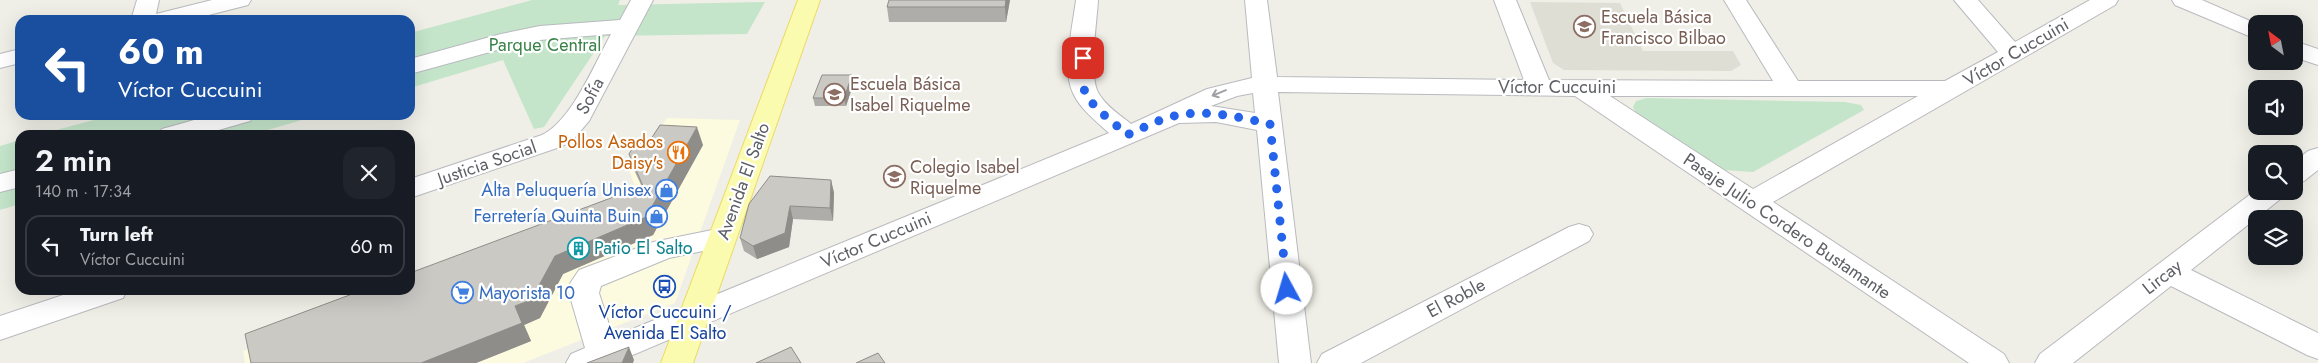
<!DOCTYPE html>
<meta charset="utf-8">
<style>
body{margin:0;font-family:Jost,sans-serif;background:#20242c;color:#f1f3f6;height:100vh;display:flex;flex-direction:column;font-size:19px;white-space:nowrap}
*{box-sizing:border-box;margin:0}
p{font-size:16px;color:#9ea1a6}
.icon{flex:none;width:28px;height:28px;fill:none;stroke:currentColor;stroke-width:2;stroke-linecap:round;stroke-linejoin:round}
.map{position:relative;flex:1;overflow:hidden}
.details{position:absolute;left:15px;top:130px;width:400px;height:165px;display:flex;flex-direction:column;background:#171b24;border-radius:15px;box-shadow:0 5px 20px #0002}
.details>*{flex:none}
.top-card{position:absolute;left:15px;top:15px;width:400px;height:105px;border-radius:15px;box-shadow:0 5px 20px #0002;background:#1a4fa0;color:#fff;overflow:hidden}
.needle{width:32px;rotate:328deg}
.tools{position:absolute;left:2248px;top:15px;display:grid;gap:10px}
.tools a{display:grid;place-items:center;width:55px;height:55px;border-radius:10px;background:#171b24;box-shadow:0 5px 20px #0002;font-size:25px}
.pin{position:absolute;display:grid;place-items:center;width:42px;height:42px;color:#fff;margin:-21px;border-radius:10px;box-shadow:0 2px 8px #0006}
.me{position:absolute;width:55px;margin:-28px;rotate:354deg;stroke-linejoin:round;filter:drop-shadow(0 0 4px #0008)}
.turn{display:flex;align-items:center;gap:18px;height:105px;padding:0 20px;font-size:22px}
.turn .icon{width:65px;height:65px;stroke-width:2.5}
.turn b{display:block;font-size:35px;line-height:42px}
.round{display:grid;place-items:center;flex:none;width:52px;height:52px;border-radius:15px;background:#20242c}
.headline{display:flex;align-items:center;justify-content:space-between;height:85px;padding:0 20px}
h1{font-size:30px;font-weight:600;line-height:38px}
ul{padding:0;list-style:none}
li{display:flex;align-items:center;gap:15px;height:62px;margin:0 10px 8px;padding:0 10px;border:2px solid #363941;border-radius:15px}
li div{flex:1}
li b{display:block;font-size:19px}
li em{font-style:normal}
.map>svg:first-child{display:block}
</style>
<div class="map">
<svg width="2318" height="363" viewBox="0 0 2318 363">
<rect width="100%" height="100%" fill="#efefe7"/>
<path fill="#fcfadf" d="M667 118 740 120 675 303 523 363H245L243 351 641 203 629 170Z"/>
<path fill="#dfded5" d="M1530 2 1620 3 1643 51H1733L1741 65 1731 71 1564 70 1553 63Z"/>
<path fill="#c4e5ca" d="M532 0H620L618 5 765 2 747 34 605 36 544 127 534 129 503 60 410 88V33Z
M1647 98 1845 102 1861 105 1864 110 1753 172 1724 170 1637 115 1633 107 1636 101Z
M112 115H319L251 135H38Z
M20 140V204L0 210V146Z"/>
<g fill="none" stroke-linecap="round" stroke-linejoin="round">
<defs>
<path id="minor" d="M137 0H159L156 14 212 0H251L248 5 189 20H131Z
M631 0H653L589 121 572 141 560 147 410 198V179L542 135C572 120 594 65 611 34L540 40 512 46 410 74V59L501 34 540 26 620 20Z
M1076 0H1098C1097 21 1088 77 1099 94 1106 106 1120 115 1131 124L1207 89 1252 78 1245 0H1267L1277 77 1524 80 1494 0H1516L1549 80 1773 81 1724 0H1746L1798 81H1945L1998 52 1954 0H1978L2015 42 2090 0H2118L2115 5 1773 202 2004 354 2009 363H1969L1575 96 1278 92 1311 363H1279L1257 130 1216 122 1179 123 614 363H566L571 354 585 348 569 293V285L579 270 653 242 722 228 732 231 736 238 732 245 669 258 601 286 599 293 613 337 1109 133C1096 121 1080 109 1073 93 1062 71 1073 24 1076 0ZM1253 93 1255 113 1211 106 1237 96ZM1610 96H1918L1753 189Z
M2172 0H2202L2257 24 2256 39 2175 5Z
M2294 41 2318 49V65L2294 57Z
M20 49V63L0 68V54Z
M212 115H254L250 121 201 135H158L162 129Z
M2318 148V170L2304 181 2294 184V162L2308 151Z
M20 169V187L0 192V174Z
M2256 190 2287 191 2283 197 2191 270 2318 333V359L2307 355 2171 286 2073 363H2035L2040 354Z
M1579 224 1589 227 1593 234 1589 241 1361 363H1317L1322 354 1569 227Z
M78 290H127L123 298 0 340V316Z"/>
<path id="major" d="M798 0H820L693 363H661Z"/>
</defs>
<use href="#minor" stroke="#b9babf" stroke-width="2"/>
<use href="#major" stroke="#ebda64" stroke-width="2"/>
<use href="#minor" fill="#fff" fill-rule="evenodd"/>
<use href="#major" fill="#fbfbb0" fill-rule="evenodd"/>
</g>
<path fill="#afada9" d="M1010 0 1006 22H889L887 7Z
M854 82 846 106H815L813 98Z
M703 145 653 235 563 274 540 318 524 325 531 341 476 363H251L642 187 635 172 629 154Z
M831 180 834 193 833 221 793 219 789 247 757 259 744 251 740 238Z"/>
<path fill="#8e8d89" d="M1006 0H1010L1006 22 1005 7Z
M852 75 854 82 846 106 844 98Z
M697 127 703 145 653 235 563 274 540 318 524 325 531 341 476 363H421L515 306 555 256 646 217Z
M831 180 834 193 833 221 830 208Z
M790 206 793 219 789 247 757 259 753 246Z
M629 347 634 360 633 363H622Z"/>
<path fill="#cbc9c4" stroke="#8e8d89" d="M889 0H1006L1005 7H887Z
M822 75H852L844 98H813Z
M660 125 697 127 646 217 555 256 531 300 515 306 522 323 421 363H251L245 334 363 290H410V273L643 186 629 154 636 142H649Z
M770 176 831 180 830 208 790 206 785 233 753 246 740 238 749 204Z
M629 347 622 363H587Z
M791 347 801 363H756Z
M878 353 885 363H856Z"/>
<defs><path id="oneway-shaft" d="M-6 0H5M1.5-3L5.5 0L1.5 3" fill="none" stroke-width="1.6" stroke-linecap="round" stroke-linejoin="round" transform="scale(1.25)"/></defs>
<use stroke="#9ea0a3" href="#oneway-shaft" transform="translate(1219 93) rotate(158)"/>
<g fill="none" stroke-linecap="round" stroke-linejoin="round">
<path stroke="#2563eb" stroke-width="9" stroke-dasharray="0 16.2" d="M1083 58C1083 68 1081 79 1084 89 1090 107 1114 122 1127 135 1141 129 1156 121 1170 117 1203 108 1238 117 1270 124L1287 289"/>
</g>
<defs>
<symbol id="school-ring" viewBox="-11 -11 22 22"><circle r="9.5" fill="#fff" stroke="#8d6e63" stroke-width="1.5"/><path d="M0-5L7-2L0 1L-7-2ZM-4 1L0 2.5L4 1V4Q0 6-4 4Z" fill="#8d6e63"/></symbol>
<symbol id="restaurant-ring" viewBox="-11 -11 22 22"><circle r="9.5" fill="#fff" stroke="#e8710a" stroke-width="1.5"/><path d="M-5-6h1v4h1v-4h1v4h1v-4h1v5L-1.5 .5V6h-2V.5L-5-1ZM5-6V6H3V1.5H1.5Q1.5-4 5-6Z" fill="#e8710a"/></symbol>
<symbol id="shop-ring" viewBox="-11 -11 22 22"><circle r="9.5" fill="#fff" stroke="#3f7fe0" stroke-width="1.5"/><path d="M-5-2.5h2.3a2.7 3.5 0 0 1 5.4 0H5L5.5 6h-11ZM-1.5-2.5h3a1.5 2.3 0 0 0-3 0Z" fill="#3f7fe0"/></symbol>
<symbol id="building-ring" viewBox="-11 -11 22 22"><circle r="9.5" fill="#fff" stroke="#0f9aa8" stroke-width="1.5"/><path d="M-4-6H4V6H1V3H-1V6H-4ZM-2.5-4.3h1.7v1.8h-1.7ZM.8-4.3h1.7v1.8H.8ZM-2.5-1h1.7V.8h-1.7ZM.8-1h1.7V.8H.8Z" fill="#0f9aa8"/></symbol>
<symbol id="bus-ring" viewBox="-11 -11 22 22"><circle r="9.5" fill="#fff" stroke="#1a4fb4" stroke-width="1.5"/><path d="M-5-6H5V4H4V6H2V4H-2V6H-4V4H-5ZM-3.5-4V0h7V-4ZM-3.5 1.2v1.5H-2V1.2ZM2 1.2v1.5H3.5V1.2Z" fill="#1a4fb4"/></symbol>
<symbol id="supermarket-ring" viewBox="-11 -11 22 22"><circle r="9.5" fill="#fff" stroke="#3f7fe0" stroke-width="1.5"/><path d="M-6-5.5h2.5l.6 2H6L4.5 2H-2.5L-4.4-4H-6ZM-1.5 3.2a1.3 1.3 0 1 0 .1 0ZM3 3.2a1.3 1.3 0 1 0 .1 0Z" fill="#3f7fe0"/></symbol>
</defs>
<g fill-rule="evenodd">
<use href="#school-ring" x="1572" y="14" width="25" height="25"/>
<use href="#school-ring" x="822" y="82" width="25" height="25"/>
<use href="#restaurant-ring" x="666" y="140" width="25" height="25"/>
<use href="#school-ring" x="882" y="164" width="25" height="25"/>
<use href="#shop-ring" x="654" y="178" width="25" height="25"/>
<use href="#shop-ring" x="644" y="204" width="25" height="25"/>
<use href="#building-ring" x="566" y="236" width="25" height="25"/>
<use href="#bus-ring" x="652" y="274" width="25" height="25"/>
<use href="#supermarket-ring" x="450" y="280" width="25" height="25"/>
</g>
<g text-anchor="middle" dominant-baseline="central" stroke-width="4.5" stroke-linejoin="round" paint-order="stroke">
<g font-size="18" fill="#785e54" stroke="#fff" text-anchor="start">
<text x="1601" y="17">Escuela Básica<tspan x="1601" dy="21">Francisco Bilbao</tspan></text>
<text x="850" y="84">Escuela Básica<tspan x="850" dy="21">Isabel Riquelme</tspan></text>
<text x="910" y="167">Colegio Isabel<tspan x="910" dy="21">Riquelme</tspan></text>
</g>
<g font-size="18" fill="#398248" stroke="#fff">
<text x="545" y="45">Parque Central</text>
</g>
<g font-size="18" fill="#5e6066" stroke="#fff">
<text transform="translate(2016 52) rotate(-30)">Víctor Cuccuini</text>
<text x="1557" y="87">Víctor Cuccuini</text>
<text transform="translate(590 96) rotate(-62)">Sofía</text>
<text transform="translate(487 163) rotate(-19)">Justicia Social</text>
<text transform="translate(743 181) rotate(-70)">Avenida El Salto</text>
<text transform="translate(1787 226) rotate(34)">Pasaje Julio Cordero Bustamante</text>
<text transform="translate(876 240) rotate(-23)">Víctor Cuccuini</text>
<text transform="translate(2162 277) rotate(-38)">Lircay</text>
<text transform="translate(1456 298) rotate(-28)">El Roble</text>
</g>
<g font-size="18" fill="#c56008" stroke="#fff" text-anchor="end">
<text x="663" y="142">Pollos Asados<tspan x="663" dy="21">Daisy's</tspan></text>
</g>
<g font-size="18" fill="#366cbe" stroke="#fff" text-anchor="end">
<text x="651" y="190">Alta Peluquería Unisex</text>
<text x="641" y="216">Ferretería Quinta Buin</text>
<text x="479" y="293" text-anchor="start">Mayorista 10</text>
</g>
<g font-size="18" fill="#0d838f" stroke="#fff" text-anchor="start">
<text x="594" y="248">Patio El Salto</text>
</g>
<g font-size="18" fill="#164399" stroke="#fff">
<text x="665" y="312">Víctor Cuccuini /<tspan x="665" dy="21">Avenida El Salto</tspan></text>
</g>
</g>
</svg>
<div class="tools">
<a><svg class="needle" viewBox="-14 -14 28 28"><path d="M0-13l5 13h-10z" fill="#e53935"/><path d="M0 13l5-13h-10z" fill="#9ea1a6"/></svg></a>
<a><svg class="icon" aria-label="sound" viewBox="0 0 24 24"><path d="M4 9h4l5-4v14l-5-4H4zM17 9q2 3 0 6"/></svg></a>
<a><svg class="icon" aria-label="search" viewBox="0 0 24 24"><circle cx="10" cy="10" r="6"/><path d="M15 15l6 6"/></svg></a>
<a><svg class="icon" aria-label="layers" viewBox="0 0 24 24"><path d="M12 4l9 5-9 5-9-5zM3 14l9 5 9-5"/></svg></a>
</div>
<div class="pin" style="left:1083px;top:58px;background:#d93025"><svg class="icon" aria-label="arrive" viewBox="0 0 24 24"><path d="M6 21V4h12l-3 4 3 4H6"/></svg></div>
<svg class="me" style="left:1287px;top:289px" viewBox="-20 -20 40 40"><circle r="19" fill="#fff"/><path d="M0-13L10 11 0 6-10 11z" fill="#2563eb"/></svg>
<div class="top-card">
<div class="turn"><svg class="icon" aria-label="left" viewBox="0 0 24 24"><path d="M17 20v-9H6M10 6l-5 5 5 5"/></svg><div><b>60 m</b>Víctor Cuccuini</div></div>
</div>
<section class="details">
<div class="headline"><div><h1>2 min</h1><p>140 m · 17:34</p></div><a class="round"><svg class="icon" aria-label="close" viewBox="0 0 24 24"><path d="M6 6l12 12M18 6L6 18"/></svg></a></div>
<ul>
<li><svg class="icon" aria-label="left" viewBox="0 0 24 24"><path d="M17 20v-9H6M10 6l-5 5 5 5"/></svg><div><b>Turn left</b><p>Víctor Cuccuini</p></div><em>60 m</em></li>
</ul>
</section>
</div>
